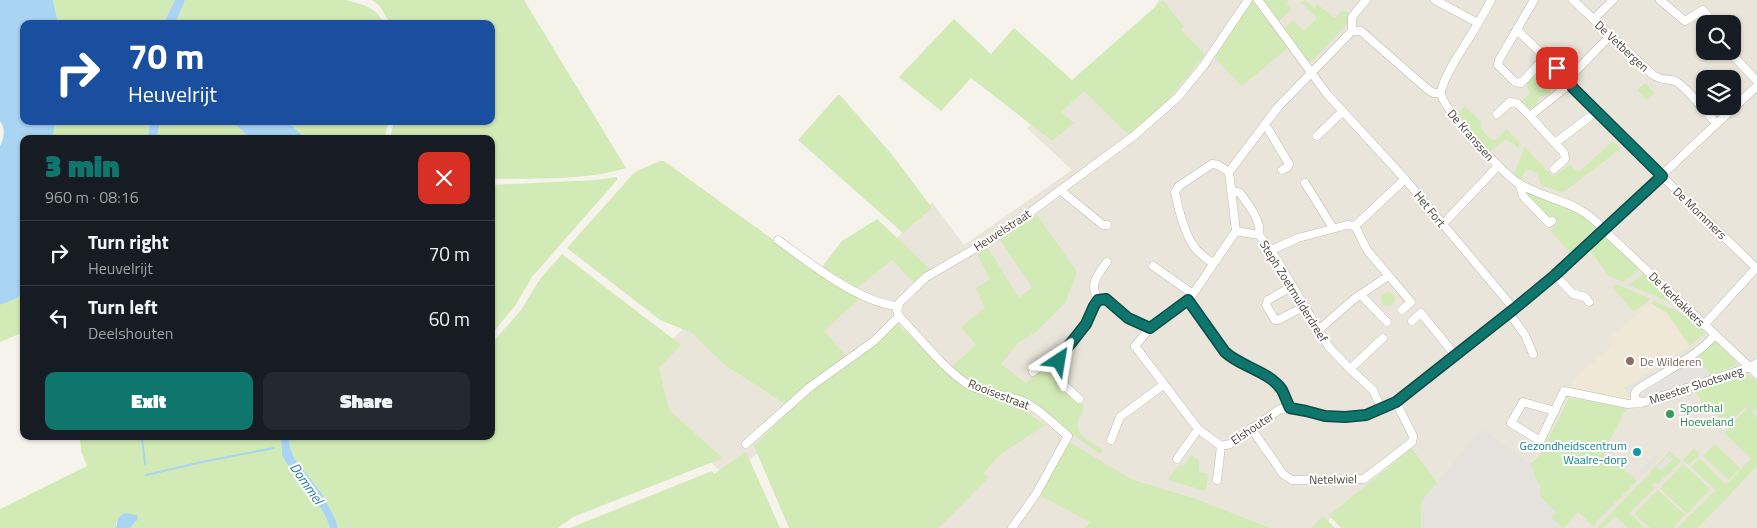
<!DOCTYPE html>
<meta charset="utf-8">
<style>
body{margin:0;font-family:"Titillium Web",sans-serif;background:#242831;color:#f1f3f6;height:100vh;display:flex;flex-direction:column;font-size:19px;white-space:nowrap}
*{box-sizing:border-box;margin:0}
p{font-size:16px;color:#9ea1a6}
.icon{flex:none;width:28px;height:28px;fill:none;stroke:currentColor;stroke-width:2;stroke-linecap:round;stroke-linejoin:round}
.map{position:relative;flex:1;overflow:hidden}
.sheet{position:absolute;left:20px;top:135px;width:475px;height:305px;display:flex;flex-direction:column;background:#171b24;border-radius:10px;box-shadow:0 1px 4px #0004}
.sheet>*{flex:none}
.banner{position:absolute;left:20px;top:20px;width:475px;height:105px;border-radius:10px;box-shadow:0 1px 4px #0004;background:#1a4fa0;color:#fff;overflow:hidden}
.controls{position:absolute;left:1696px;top:15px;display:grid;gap:10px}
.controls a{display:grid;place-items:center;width:45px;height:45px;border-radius:10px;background:#171b24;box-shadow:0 1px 4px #0004;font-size:25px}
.pin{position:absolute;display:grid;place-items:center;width:42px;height:42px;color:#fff;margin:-21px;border-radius:10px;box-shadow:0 2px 8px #0006}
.me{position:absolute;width:55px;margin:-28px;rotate:33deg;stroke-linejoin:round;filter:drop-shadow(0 0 4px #0008)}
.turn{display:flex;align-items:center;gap:18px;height:105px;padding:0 25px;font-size:22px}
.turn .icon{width:65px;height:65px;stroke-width:2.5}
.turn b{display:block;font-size:35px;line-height:42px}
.round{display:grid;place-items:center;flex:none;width:52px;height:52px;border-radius:10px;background:#242831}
.overview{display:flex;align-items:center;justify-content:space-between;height:85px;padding:0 25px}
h1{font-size:30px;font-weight:800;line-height:38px;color:#0f766e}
.cta{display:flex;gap:10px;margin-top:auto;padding:10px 25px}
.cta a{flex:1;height:58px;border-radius:10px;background:#0f766e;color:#fff;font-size:20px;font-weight:800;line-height:58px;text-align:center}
.cta a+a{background:#242831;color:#f1f3f6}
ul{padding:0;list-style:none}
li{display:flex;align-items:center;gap:15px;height:65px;padding:0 25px;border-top:1px solid #363941}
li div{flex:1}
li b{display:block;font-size:19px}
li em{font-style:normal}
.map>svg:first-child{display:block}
</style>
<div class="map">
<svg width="1757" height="528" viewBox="0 0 1757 528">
<rect width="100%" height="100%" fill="#f6f3ec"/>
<path fill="#eae5da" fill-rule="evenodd" d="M1159 0H1757V528H1556L1436 486 1410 452 1320 528H1271L1194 498 1131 479 1121 474 1093 528H934L971 398 898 334 728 478 625 385 687 325 759 378 932 202 964 245 1072 170 1027 128 1083 84 1205 54 1155 5ZM1705 24H1732V51H1705ZM1705 79H1732V106H1705Z"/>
<path fill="#e6e2dd" d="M1482 428 1530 464 1540 487 1556 512 1551 518 1562 528H1421L1422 501Z"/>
<path fill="#efe8d6" d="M1651 303 1667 313 1690 346 1624 388 1631 400 1628 401 1570 388 1579 374 1610 348 1613 335Z"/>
<path fill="#d2eab5" d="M53 0H175L163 24H58Z
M185 0H346C363 5 376 6 384 24H343V20L336 24H175Z
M372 0H524L626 168C584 181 535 178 491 179V139H390L394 121H491V24H390L380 6Z
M1163 0 1184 27 1181 30 1205 54 1161 109 1129 135 1084 91 1061 112 1074 123 1052 141 971 78 941 111 899 77 954 19 991 54 1014 28 1072 80Z
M1251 0 1289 47 1242 86 1213 56Z
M1262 0H1288L1287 4 1291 10 1279 21Z
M1305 0 1314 8 1317 4 1335 18 1341 11H1345L1349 13 1348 23 1311 62 1308 61 1284 28 1293 20 1304 30 1317 18 1302 3Z
M1547 66 1551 71 1546 81 1551 93 1538 98 1537 106 1529 109 1526 107 1523 100 1530 93 1525 82 1527 80 1537 77 1542 67Z
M1645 83 1655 93 1647 100 1637 90Z
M838 95H840L894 157 932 208 903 233 798 140Z
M1465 106 1481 122 1480 127 1490 139 1496 140 1506 129 1519 142V148L1506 139 1490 151 1456 115Z
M55 121H150L148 139H53Z
M160 121H232L251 139H157Z
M286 121H389L384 139H321C316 136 311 138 306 136 298 134 291 126 286 121Z
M1613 141 1620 148V149L1565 191 1561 192 1541 185 1537 173 1532 170 1525 171 1521 180 1514 174 1523 152 1524 146 1553 177 1569 165 1577 171 1581 170Z
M660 161H664L794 255 861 297 824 331 846 356 819 375 785 404 725 365 692 333 660 320 567 248 632 175 637 171Z
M617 177V180L532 277 515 306 491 335V185L596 180Z
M1528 192 1574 210 1596 226 1597 229 1570 253 1550 230 1557 224 1555 219 1548 218 1526 195Z
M1037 215 1077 272 1065 303 1037 331 1018 343 1001 364 1026 383 1038 370 1045 366 1057 369 1063 386 1083 405C1084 412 1080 414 1078 420 1073 434 1092 442 1102 449L1100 454 1066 430 1039 407 981 388 967 381 951 367 976 345 961 327 985 308 976 288 990 279 977 254 988 248 1019 298 1032 287 1000 240Z
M877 219 932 271 914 283 892 260 857 288 822 267 842 241Z
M1604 235 1639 268V270L1623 282 1609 276 1588 248Z
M562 254 681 345 659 368 669 410 723 458 573 517 558 528H338L336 520 322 494 294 458 290 447 289 436H491V344L521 310 540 279Z
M1645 273 1681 307 1629 285Z
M1616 284 1651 299 1634 312 1612 287Z
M1381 299a7 7 0 1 1 14 0a7 7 0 1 1-14 0Z
M24 292V332L0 342V305L15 299Z
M1654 301 1688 316 1705 333 1690 346 1667 313 1651 303Z
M897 323 939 365 963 385 980 395 1016 405 1045 425 998 456 983 474 989 477 939 528H789L754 446 807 393Z
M1716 340 1734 358 1738 365 1708 376 1698 357Z
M1746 373 1757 381V411L1755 409 1751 412 1757 418V466L1698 528H1677L1716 490 1691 467 1700 458 1726 485 1751 458 1724 433 1747 408 1746 407 1728 425 1701 401 1695 390Z
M1569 398 1627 407 1603 454 1617 463 1637 481 1598 520 1594 527 1578 512 1564 528 1551 518 1556 512 1540 496V487L1530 464 1538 458Z
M80 436H281L282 455 287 464 308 487 326 517 330 528H130L136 522 137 516 124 513 116 522V528H0V509L87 466 81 451Z
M1068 443H1071L1131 479 1194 498 1271 528H1086L1090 522 1039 495Z
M1715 444 1740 468 1729 480 1703 456Z
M1411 447 1437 483 1422 501 1421 528H1341L1329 515 1394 463Z
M1694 448 1700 454 1689 465 1683 460Z
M1670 451 1681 461 1658 484 1655 482 1652 486 1655 488 1630 513 1645 528H1628L1615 516 1603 528H1597Z
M746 452 780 528H570L712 471 714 474Z
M1191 455 1199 460V472L1208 474 1206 491 1168 480 1175 469 1177 470 1180 464 1184 466Z
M1683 464 1710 489 1687 514 1660 488Z
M1658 490 1685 515 1673 528H1650L1635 514Z
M1323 516 1335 528H1311Z"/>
<path fill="#e5e3e0" d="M1692 347 1711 377 1643 399 1628 393 1625 389Z
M1657 454 1660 457 1638 479 1635 476Z
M1669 455 1673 459 1661 471 1656 467Z"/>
<path fill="#a9d4f2" d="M0 0H53L58 24H24V121H55L53 139H24V292L15 299 0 305V146C4 138 6 129 0 121Z
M175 0H185L175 24H163Z
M150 121H160L157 139H148Z
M232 121H286L302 135 321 139H251Z
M281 436H289L290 447 294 458 322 494 336 520 338 528H330L326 517 308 487 287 464 282 455Z
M124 513 137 515 138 519 130 528H116L118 518Z"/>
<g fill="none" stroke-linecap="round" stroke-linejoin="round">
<path stroke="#a9d4f2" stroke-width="2" d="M142 436 145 464
M146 475 202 462 274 448"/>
<defs>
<path id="minor" d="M1258 0 1327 94 1405 179 1514 309
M1435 0 1478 23
M1491 0C1483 15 1475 29 1466 43 1457 58 1446 73 1441 91 1438 106 1503 173 1518 183 1549 202 1578 199 1604 230L1757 374
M1534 0 1499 60 1498 65 1515 82 1521 83 1546 57
M1573 0 1653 75C1664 82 1666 78 1675 81 1685 85 1708 115 1717 124
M1660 0 1685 21 1703 10 1714 24
M1594 19 1613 0
M1517 30 1568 79 1573 88 1596 112 1756 268
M1352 31V17L1366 0
M1729 51 1757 81
M1568 79 1611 35
M1441 93H1433L1426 88 1361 31H1352L1278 107 1229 172 1236 231 1193 294 1150 328 1135 346 1198 429 1221 446 1230 444 1280 409 1305 411 1325 416 1345 417 1366 415 1396 402 1555 275 1757 86
M1497 114 1510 102 1518 104 1530 116 1570 84
M1530 116 1564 153 1565 159 1554 169
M1265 124 1289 164 1288 167 1282 170
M1317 136 1343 111
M1555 143 1596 112
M1305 183 1333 228
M1519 183 1523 196 1549 223 1552 221
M1060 190 1103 225H1107
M1231 190 1240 193C1248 204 1262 221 1259 235L1271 250 1329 347 1350 369 1373 390 1381 408
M1442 225 1498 166
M1355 226 1367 250 1411 302 1402 310
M1236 231 1259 235
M778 240C810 263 859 303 898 306
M1271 250 1298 238 1347 225 1355 226 1405 179
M1213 264C1207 259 1200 254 1195 248 1185 235 1178 208 1175 192L1179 186 1212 164 1218 165 1229 172
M1153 266 1193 294
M1555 275 1573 294 1585 297 1589 302
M1291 287 1268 300 1266 305 1275 320H1278L1303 307
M1361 295 1387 322
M1187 299 1225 352C1241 367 1269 371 1282 390 1285 396 1287 402 1290 408
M1098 300C1089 283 1097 276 1107 262
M1509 313 1525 335 1533 354
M899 316 897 310 900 302 926 277 1002 233 1135 135 1178 97 1204 65 1248 0
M899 316C920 338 942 367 967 384 983 393 1002 394 1019 400 1037 406 1053 424 1068 436L1036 494 1012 528
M1412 321 1421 313 1455 355
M1704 325 1757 267
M1323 326 1354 299 1388 276
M1350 369 1383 338
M1033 372 1044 363 1059 361
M1079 399 1065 386 1059 361 1060 357 1086 324 1098 300 1106 299 1128 318 1150 328
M1641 403 1635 398V393L1638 389C1663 373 1696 357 1715 335
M1555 411 1523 402 1511 423 1540 441 1564 391 1628 404 1641 403 1750 367 1757 363
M1251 428 1283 474 1292 480 1364 479 1412 442 1413 436 1396 402
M1111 440 1120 417 1163 385
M746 444 810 387 874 341 899 316
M1177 459 1198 429
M1217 480 1221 446"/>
</defs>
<use href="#minor" stroke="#c2bbae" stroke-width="9"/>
<use href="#minor" stroke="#fff" stroke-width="8"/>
</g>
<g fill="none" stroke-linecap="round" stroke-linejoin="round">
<defs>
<path id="route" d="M1059 361 1060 357 1086 324 1094 306 1098 300 1106 299 1128 318 1150 328 1188 300 1225 352C1241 367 1269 371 1282 390 1285 396 1287 402 1290 408L1306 411 1325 416 1345 417 1366 415 1396 402 1514 309 1555 275 1662 176 1573 88 1568 79 1557 68"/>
</defs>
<use href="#route" stroke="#0a4d48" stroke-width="12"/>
<use href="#route" stroke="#0f766e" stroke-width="9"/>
</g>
<circle fill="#8d6e63" stroke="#fff" stroke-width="2" cx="1630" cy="361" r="5"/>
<circle fill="#2e9e5b" stroke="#fff" stroke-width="2" cx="1670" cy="414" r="5"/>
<circle fill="#0f9aa8" stroke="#fff" stroke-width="2" cx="1637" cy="452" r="5"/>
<g text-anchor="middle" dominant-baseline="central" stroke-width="4" stroke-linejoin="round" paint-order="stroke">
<g font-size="12" fill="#4b4439" stroke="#fff">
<text transform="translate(1622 46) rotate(43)">De Vetbergen</text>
<text transform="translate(1471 135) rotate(49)">De Kranssen</text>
<text transform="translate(1430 209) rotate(51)">Het Fort</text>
<text transform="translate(1700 213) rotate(44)">De Mommers</text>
<text transform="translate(1002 230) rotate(-33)">Heuvelstraat</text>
<text transform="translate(1294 291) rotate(58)">Steph Zoetmulderdreef</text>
<text transform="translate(1677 299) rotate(44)">De Kerkakkers</text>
<text transform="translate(1696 385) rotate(-18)">Meester Slootsweg</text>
<text transform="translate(999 394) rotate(21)">Rooisestraat</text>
<text transform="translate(1252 428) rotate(-34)">Elshouter</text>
<text transform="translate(1333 479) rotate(-1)">Netelwiel</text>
</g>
<g font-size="12" fill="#785e54" stroke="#fff" text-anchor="start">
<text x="1640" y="361">De Wilderen</text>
</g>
<g font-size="12" fill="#27864d" stroke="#fff" text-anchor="start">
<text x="1680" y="407">Sporthal<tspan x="1680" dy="14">Hoeveland</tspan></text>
</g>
<g font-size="12" fill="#0d838f" stroke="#fff" text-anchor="end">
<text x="1627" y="445">Gezondheidscentrum<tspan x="1627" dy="14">Waalre-dorp</tspan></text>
</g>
<g font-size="14" font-style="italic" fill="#2e7ab2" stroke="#fff">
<text transform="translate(307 483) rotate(55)">Dommel</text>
</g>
</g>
</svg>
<div class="controls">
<a><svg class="icon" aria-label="search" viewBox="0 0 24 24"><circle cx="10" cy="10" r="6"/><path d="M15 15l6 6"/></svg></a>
<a><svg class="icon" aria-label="layers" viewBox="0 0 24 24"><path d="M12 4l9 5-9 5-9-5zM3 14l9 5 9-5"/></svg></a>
</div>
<div class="pin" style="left:1557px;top:68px;background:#d93025"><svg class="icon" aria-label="arrive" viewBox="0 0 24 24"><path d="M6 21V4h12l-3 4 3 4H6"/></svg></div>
<svg class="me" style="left:1059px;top:361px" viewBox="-20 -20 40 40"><path d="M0-17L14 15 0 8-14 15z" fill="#0f766e" stroke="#fff" stroke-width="4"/></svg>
<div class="banner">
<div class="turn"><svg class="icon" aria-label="right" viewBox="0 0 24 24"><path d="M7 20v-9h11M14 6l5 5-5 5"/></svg><div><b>70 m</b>Heuvelrijt</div></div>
</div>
<section class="sheet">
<div class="overview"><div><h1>3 min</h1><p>960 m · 08:16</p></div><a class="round" style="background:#d93025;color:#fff"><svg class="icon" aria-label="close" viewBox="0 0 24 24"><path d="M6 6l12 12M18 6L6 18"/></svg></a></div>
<ul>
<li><svg class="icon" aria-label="right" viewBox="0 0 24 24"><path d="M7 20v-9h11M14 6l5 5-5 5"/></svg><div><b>Turn right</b><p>Heuvelrijt</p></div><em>70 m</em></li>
<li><svg class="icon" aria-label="left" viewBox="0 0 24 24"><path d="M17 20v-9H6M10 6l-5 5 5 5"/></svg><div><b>Turn left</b><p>Deelshouten</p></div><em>60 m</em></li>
</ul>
<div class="cta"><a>Exit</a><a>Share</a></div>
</section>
</div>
